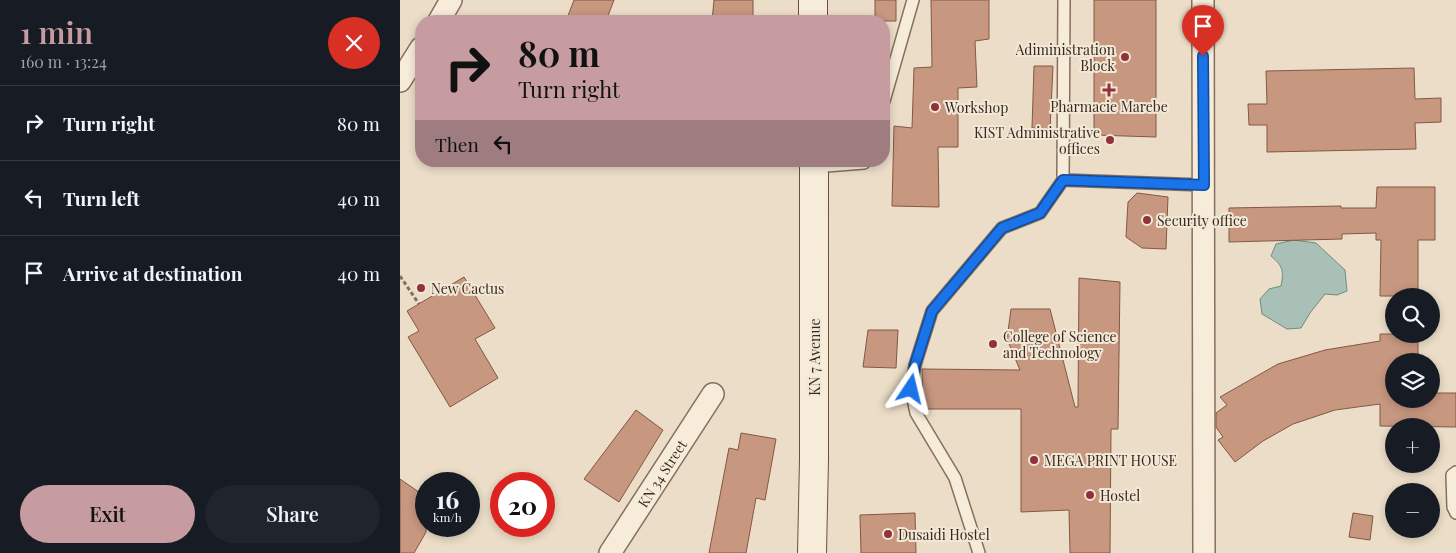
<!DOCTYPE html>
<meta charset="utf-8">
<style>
body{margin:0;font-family:"Playfair Display",serif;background:#20242c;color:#f1f3f6;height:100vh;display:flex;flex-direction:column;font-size:19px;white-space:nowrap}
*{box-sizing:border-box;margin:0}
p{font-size:16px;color:#9ea1a6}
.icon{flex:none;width:28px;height:28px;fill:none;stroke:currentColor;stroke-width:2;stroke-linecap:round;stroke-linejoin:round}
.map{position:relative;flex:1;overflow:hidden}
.details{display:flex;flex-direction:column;background:#171b24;width:400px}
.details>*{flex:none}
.hud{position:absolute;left:15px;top:15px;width:475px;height:152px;border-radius:20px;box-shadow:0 2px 8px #0003;background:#c69ca1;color:#111;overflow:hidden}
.tools{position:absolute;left:985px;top:288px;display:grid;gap:10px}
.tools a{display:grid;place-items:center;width:55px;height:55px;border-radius:50%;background:#171b24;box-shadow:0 2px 8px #0003;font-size:25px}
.speed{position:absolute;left:15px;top:472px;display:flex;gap:10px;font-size:25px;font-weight:700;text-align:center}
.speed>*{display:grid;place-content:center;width:65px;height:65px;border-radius:50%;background:#171b24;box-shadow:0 2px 8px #0003;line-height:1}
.speed small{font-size:12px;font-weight:400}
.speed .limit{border:8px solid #d22;background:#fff;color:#111}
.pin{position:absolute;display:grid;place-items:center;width:42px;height:42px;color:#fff;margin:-51px -21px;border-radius:50% 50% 50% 0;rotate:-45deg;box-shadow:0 0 5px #0007}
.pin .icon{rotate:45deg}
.me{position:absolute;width:55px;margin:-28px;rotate:10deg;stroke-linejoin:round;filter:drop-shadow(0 0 4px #0008)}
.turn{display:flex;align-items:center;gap:18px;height:105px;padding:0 20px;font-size:22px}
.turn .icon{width:65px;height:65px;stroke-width:2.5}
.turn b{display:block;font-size:35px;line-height:42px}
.then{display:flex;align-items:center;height:48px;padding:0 20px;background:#0003;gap:10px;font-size:19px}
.round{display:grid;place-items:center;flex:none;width:52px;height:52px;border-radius:26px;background:#20242c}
.headline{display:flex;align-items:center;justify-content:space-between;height:85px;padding:0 20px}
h1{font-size:30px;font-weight:600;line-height:38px;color:#c69ca1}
.action{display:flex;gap:10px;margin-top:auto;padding:10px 20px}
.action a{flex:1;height:58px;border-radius:30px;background:#c69ca1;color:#111;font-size:20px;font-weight:600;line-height:58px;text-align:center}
.action a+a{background:#20242c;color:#f1f3f6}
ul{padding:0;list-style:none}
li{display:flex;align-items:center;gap:15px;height:75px;padding:0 20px;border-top:1px solid #363941}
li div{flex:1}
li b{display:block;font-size:19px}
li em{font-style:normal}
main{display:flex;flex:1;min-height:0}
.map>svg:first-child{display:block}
</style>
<main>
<section class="details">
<div class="headline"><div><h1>1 min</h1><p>160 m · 13:24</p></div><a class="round" style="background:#d93025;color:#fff"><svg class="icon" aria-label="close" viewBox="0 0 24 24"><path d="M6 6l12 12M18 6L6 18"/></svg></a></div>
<ul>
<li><svg class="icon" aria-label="right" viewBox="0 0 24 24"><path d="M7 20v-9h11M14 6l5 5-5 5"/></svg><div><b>Turn right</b></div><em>80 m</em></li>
<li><svg class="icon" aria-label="left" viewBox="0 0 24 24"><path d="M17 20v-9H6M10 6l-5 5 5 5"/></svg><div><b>Turn left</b></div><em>40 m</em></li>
<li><svg class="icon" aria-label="arrive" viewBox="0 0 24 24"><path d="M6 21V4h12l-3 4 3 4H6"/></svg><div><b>Arrive at destination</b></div><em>40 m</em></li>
</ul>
<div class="action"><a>Exit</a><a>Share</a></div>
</section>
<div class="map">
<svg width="1056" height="553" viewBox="0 0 1056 553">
<rect width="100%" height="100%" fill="#ebddc7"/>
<path fill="#a8c0b6" stroke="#6f8d83" d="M894 240 916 243 945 270 947 291 937 295 925 294 910 313 901 328 887 329 862 314 860 299 869 289 881 286C884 271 883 266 871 256L876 244Z"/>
<path fill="#c7977f" stroke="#835845" d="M174 0H214L206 21H166Z
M314 0H353V21H312Z
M475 0H496V21H475Z
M531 0H589V39L575 41 577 87 558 88V147H538L539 207 492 206 494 126 512 128 514 68 532 67Z
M694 0H756V137L694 135Z
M634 66H653L650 129 632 128Z
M1014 68 1015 99 1041 98V122L1015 123 1016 149 867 152V125H849L848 104H867L866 71Z
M977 187H1035V240H1018V296H980L981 240H976V233L942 234V239L829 242V208L941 206V208H976Z
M737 193 768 197 766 249 742 248 726 237 728 202Z
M64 277 95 328 75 339 98 378 50 407 8 337 19 331 7 311Z
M679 278 720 282 718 429H711L710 553H670L669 510 621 512V409H523L522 369 620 370 607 339 611 309H650L675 407H678Z
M468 330H498L496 368 463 367Z
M980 334H1018V361H994V399H1031V393H1056V427L980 426V404L935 410 893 424 863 441 835 462 818 440 823 437 816 427V413L827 405 820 397 878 364 925 350 980 341Z
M236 410 263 430 219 502 184 479Z
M341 433 376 439 365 500 356 498 346 553H309L329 448 338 450Z
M0 479 26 497V532L14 553H0Z
M515 513 516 553H461L460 515Z
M953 513 973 516 970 540 949 537Z"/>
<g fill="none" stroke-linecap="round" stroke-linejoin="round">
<defs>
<path id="lane" d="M484 101 513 0
M414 167 464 163V161
M663 180 804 185
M1056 472 1052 475 1053 507 1056 513
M579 553 555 478 516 413 511 389 515 365 532 311 602 228 640 213 663 180 664 0"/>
<g id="street">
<path d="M803 0 804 553"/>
<path d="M39 21 51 0"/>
<path d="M0 81 21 48"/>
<path id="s1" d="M210 553 313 394"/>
</g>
<path id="secondary" d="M413 0V21
M412 553 414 459V161"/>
</defs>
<use href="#lane" stroke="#86705d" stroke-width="14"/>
<use href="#street" stroke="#86705d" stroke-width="24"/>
<use href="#secondary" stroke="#685140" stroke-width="30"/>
<path stroke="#86705d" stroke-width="3" stroke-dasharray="4 2.5" stroke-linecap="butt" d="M0 276 19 304"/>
<use href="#lane" stroke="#f7ecda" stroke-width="11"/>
<use href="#street" stroke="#f7ecda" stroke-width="21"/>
<use href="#secondary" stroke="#f7ecda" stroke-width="28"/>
</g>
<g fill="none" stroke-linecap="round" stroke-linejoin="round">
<defs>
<path id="route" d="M511 389 515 365 532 311 602 228 640 213 663 180 804 185 803 56"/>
</defs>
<use href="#route" stroke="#114b97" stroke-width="12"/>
<use href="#route" stroke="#1a73e8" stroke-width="9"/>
</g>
<g fill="#91313a" stroke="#f3e8d6" stroke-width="2">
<circle cx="725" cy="57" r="5"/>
<path d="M706.5 82.5h5v5h5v5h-5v5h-5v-5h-5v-5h5z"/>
<circle cx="535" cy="107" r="5"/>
<circle cx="710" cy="140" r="5"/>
<circle cx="747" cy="220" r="5"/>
<circle cx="21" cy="288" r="5"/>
<circle cx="593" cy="344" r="5"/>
<circle cx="634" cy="460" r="5"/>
<circle cx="690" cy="495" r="5"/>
<circle cx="488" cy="534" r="5"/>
</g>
<g text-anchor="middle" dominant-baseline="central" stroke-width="4" stroke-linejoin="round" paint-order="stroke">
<g font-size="14" fill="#372920" stroke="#f3e8d6" text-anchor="start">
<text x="715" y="49" text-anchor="end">Adiministration<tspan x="715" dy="16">Block</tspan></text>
<text x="709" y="106" text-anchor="middle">Pharmacie Marebe</text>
<text x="545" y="107">Workshop</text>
<text x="700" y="132" text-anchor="end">KIST Administrative<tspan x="700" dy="16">offices</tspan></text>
<text x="757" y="220">Security office</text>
<text x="31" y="288">New Cactus</text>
<text x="603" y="336">College of Science<tspan x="603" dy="16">and Technology</tspan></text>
<text x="644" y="460">MEGA PRINT HOUSE</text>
<text x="700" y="495">Hostel</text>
<text x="498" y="534">Dusaidi Hostel</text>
</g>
<g font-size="14" fill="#372920" stroke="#f3e8d6">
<text transform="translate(414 357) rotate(-90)">KN 7 Avenue</text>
<text stroke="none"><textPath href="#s1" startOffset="95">KN 34 Street</textPath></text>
</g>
</g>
</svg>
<div class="tools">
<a><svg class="icon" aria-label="search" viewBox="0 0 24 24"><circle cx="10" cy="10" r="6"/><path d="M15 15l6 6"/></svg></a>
<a><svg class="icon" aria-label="layers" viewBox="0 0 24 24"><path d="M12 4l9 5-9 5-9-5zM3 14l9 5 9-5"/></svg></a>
<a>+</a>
<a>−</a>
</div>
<div class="speed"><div>16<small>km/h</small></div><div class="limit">20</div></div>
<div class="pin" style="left:803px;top:56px;background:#d93025"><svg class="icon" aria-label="arrive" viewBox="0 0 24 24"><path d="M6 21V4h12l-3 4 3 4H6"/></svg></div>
<svg class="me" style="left:511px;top:389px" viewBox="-20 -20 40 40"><path d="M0-17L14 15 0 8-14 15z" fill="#1a73e8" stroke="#fff" stroke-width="4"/></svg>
<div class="hud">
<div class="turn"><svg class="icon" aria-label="right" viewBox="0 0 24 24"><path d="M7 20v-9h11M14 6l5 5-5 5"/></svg><div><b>80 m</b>Turn right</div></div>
<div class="then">Then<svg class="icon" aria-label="left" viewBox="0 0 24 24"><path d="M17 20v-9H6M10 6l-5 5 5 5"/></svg></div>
</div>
</div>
</main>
